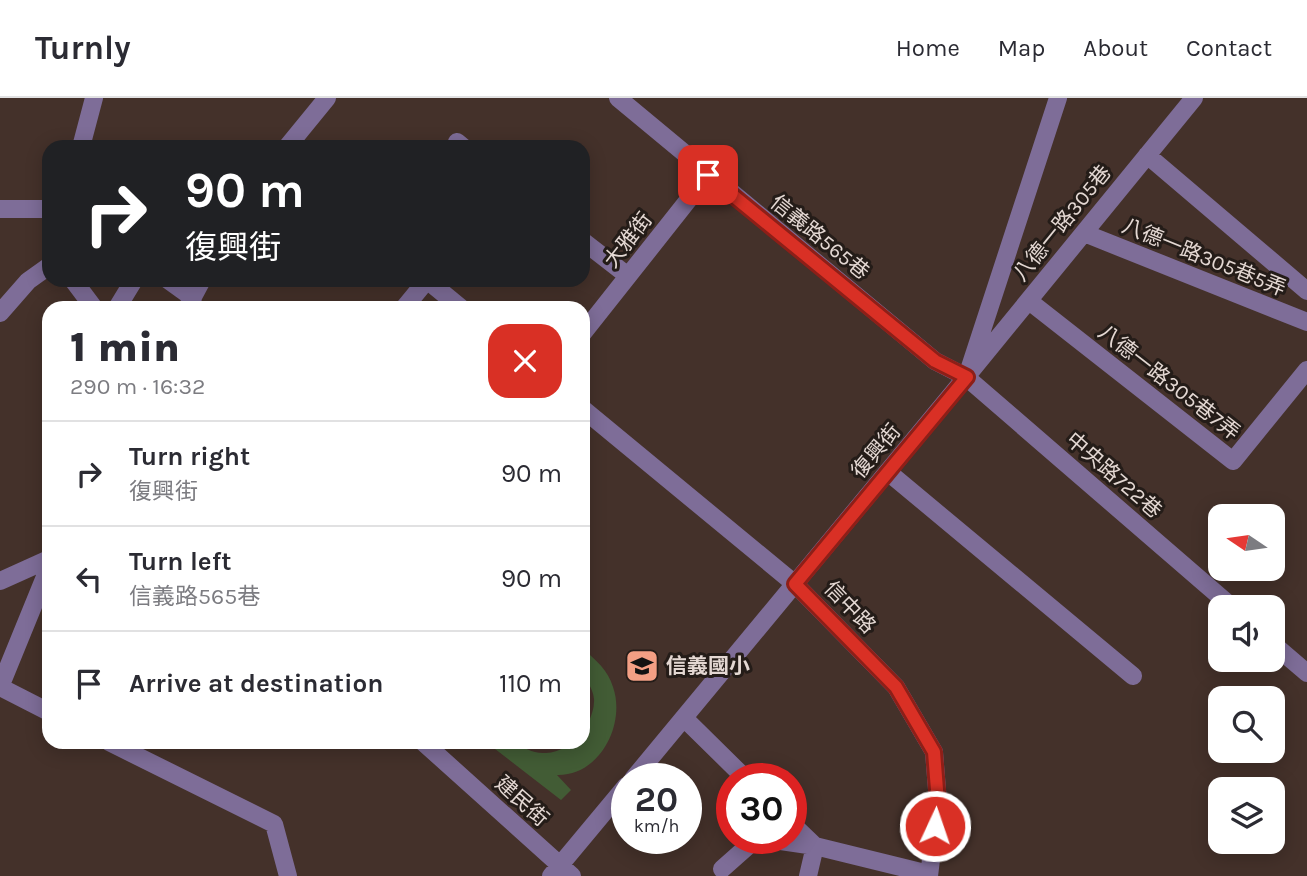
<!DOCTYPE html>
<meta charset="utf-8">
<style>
body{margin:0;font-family:Karla,"Noto Sans TC",sans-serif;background:#f7f7f7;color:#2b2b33;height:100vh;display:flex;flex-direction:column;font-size:26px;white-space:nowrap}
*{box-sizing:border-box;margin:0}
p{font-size:23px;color:#7c7c81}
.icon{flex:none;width:38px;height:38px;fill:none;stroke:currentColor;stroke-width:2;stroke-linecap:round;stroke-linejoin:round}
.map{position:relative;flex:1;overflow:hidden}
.drawer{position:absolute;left:42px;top:203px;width:548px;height:448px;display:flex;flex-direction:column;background:#fff;border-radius:21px;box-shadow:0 4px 18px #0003}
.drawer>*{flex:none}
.top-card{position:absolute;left:42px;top:42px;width:548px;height:147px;border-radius:21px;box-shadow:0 4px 18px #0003;background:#202124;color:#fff;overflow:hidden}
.needle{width:46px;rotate:283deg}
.controls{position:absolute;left:1208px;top:406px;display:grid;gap:14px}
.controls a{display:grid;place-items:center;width:77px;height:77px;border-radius:14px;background:#fff;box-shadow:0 4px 18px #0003;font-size:35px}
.speed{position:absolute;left:611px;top:665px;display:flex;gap:14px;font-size:35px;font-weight:700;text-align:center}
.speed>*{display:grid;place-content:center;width:91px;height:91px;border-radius:50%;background:#fff;box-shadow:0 4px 18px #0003;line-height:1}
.speed small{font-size:18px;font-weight:400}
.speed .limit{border:10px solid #d22;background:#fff;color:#111}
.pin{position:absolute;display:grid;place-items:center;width:60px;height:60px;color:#fff;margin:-30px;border-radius:14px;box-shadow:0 4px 10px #0006}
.me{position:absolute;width:77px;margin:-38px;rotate:3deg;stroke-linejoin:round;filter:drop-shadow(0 0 5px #0008)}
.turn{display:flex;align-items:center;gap:24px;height:147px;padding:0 28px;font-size:32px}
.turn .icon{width:91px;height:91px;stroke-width:2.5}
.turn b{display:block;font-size:49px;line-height:60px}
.round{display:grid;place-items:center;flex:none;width:74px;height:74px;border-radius:21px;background:#f7f7f7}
.head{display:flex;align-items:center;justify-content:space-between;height:119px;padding:0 28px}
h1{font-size:42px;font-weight:800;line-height:52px}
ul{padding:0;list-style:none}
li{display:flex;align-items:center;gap:21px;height:105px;padding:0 28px;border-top:2px solid #e1e1e2}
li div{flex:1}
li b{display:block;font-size:26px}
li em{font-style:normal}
header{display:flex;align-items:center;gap:42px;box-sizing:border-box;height:98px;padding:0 35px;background:#fff;border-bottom:2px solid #e1e1e2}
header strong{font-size:33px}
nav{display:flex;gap:38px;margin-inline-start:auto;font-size:24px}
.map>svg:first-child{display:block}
</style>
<header>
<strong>Turnly</strong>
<nav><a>Home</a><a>Map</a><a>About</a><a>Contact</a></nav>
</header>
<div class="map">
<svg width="1307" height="778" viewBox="0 0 1307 778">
<rect width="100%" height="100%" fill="#44312a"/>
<path fill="#425c35" d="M583 551C596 562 608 572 613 589 626 626 600 678 557 677L571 692 561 702 486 644C494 644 507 642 514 645 525 649 532 656 546 655 560 655 570 644 583 644 583 629 595 618 594 601 593 590 586 583 583 574 581 568 583 558 583 551Z"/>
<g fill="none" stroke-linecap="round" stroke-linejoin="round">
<path stroke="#7e6d98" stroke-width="18" d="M618 0 935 263 966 279 1232 509
M457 44 463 49
M81 49 94 0
M287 49 327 0
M1147 57 1307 193
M0 111H49
M1084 135 1307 224
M583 143 628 178
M73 182 94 210
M168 182 193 200
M427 182 461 210
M1029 203 1233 363 1307 272
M117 210 134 182
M187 210 202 182
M404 210 427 182
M0 215 28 183 49 168
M583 235 708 77
M970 269 1058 0
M583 311 795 486 896 589 934 654 938 704 929 778
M888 374 1133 578
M0 483 49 461
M1272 545 1307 575
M0 589 49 469
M0 589 49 614
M684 620 746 681
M109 644 274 726 288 778
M423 644 572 778
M633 681 966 279 1194 0
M791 725 815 748 929 776
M759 740 815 748 808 778
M722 771 757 740
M551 778 626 688"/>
</g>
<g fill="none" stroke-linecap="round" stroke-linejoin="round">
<defs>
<path id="route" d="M708 77 935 263 967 279 795 486 896 589 934 654 938 704 935 728"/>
</defs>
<use href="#route" stroke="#8d1f18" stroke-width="18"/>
<use href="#route" stroke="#d93025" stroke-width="12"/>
</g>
<defs>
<symbol id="school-square" viewBox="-11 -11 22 22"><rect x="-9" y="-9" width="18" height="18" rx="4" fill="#f39f84" stroke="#241c18"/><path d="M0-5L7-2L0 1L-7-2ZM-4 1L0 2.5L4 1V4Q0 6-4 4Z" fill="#111"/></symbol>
</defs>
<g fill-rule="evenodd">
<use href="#school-square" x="623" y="549" width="38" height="38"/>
</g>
<g text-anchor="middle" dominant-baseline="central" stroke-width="6" stroke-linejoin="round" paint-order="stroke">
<g font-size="21" fill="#e4d8d3" stroke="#241c18">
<text transform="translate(1062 125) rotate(-51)">八德一路305巷</text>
<text transform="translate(820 139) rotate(39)">信義路565巷</text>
<text transform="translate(628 142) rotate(-52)">大雅街</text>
<text transform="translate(1204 159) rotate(22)">八德一路305巷5弄</text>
<text transform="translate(1169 284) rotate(38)">八德一路305巷7弄</text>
<text transform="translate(876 353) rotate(-50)">復興街</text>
<text transform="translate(1114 377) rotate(41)">中央路722巷</text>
<text transform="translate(850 509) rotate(46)">信中路</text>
<text transform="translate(522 703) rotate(42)">建民街</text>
</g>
<g font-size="21" font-weight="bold" fill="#e4d8d3" stroke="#241c18" text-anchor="start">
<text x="666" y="568">信義國小</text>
</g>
</g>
</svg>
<div class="controls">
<a><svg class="needle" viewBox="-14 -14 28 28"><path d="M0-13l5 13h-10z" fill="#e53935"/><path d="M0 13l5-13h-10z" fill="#7c7c81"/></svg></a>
<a><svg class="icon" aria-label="sound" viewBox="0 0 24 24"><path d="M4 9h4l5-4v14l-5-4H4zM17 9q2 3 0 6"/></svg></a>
<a><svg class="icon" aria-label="search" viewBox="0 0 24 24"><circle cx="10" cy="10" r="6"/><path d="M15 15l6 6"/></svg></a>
<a><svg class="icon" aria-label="layers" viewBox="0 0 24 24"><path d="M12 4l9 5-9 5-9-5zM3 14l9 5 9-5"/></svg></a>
</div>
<div class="speed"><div>20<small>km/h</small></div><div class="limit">30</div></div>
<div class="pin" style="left:708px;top:77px;background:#d93025"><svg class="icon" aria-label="arrive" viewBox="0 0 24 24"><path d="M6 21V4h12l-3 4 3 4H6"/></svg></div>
<svg class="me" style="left:935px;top:728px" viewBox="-20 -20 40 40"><circle r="17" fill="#d93025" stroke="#fff" stroke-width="3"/><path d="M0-11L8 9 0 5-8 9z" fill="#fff"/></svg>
<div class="top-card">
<div class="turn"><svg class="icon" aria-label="right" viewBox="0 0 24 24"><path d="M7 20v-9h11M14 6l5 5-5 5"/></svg><div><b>90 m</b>復興街</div></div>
</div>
<section class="drawer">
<div class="head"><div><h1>1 min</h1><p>290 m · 16:32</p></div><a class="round" style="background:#d93025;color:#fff"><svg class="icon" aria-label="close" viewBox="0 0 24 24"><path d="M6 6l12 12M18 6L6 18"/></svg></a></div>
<ul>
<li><svg class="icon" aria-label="right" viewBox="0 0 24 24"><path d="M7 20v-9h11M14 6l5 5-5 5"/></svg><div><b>Turn right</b><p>復興街</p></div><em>90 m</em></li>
<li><svg class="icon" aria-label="left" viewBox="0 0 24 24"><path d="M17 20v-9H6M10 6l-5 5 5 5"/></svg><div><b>Turn left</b><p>信義路565巷</p></div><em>90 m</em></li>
<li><svg class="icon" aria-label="arrive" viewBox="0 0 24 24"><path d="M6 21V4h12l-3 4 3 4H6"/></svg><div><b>Arrive at destination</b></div><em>110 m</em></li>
</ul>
</section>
</div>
